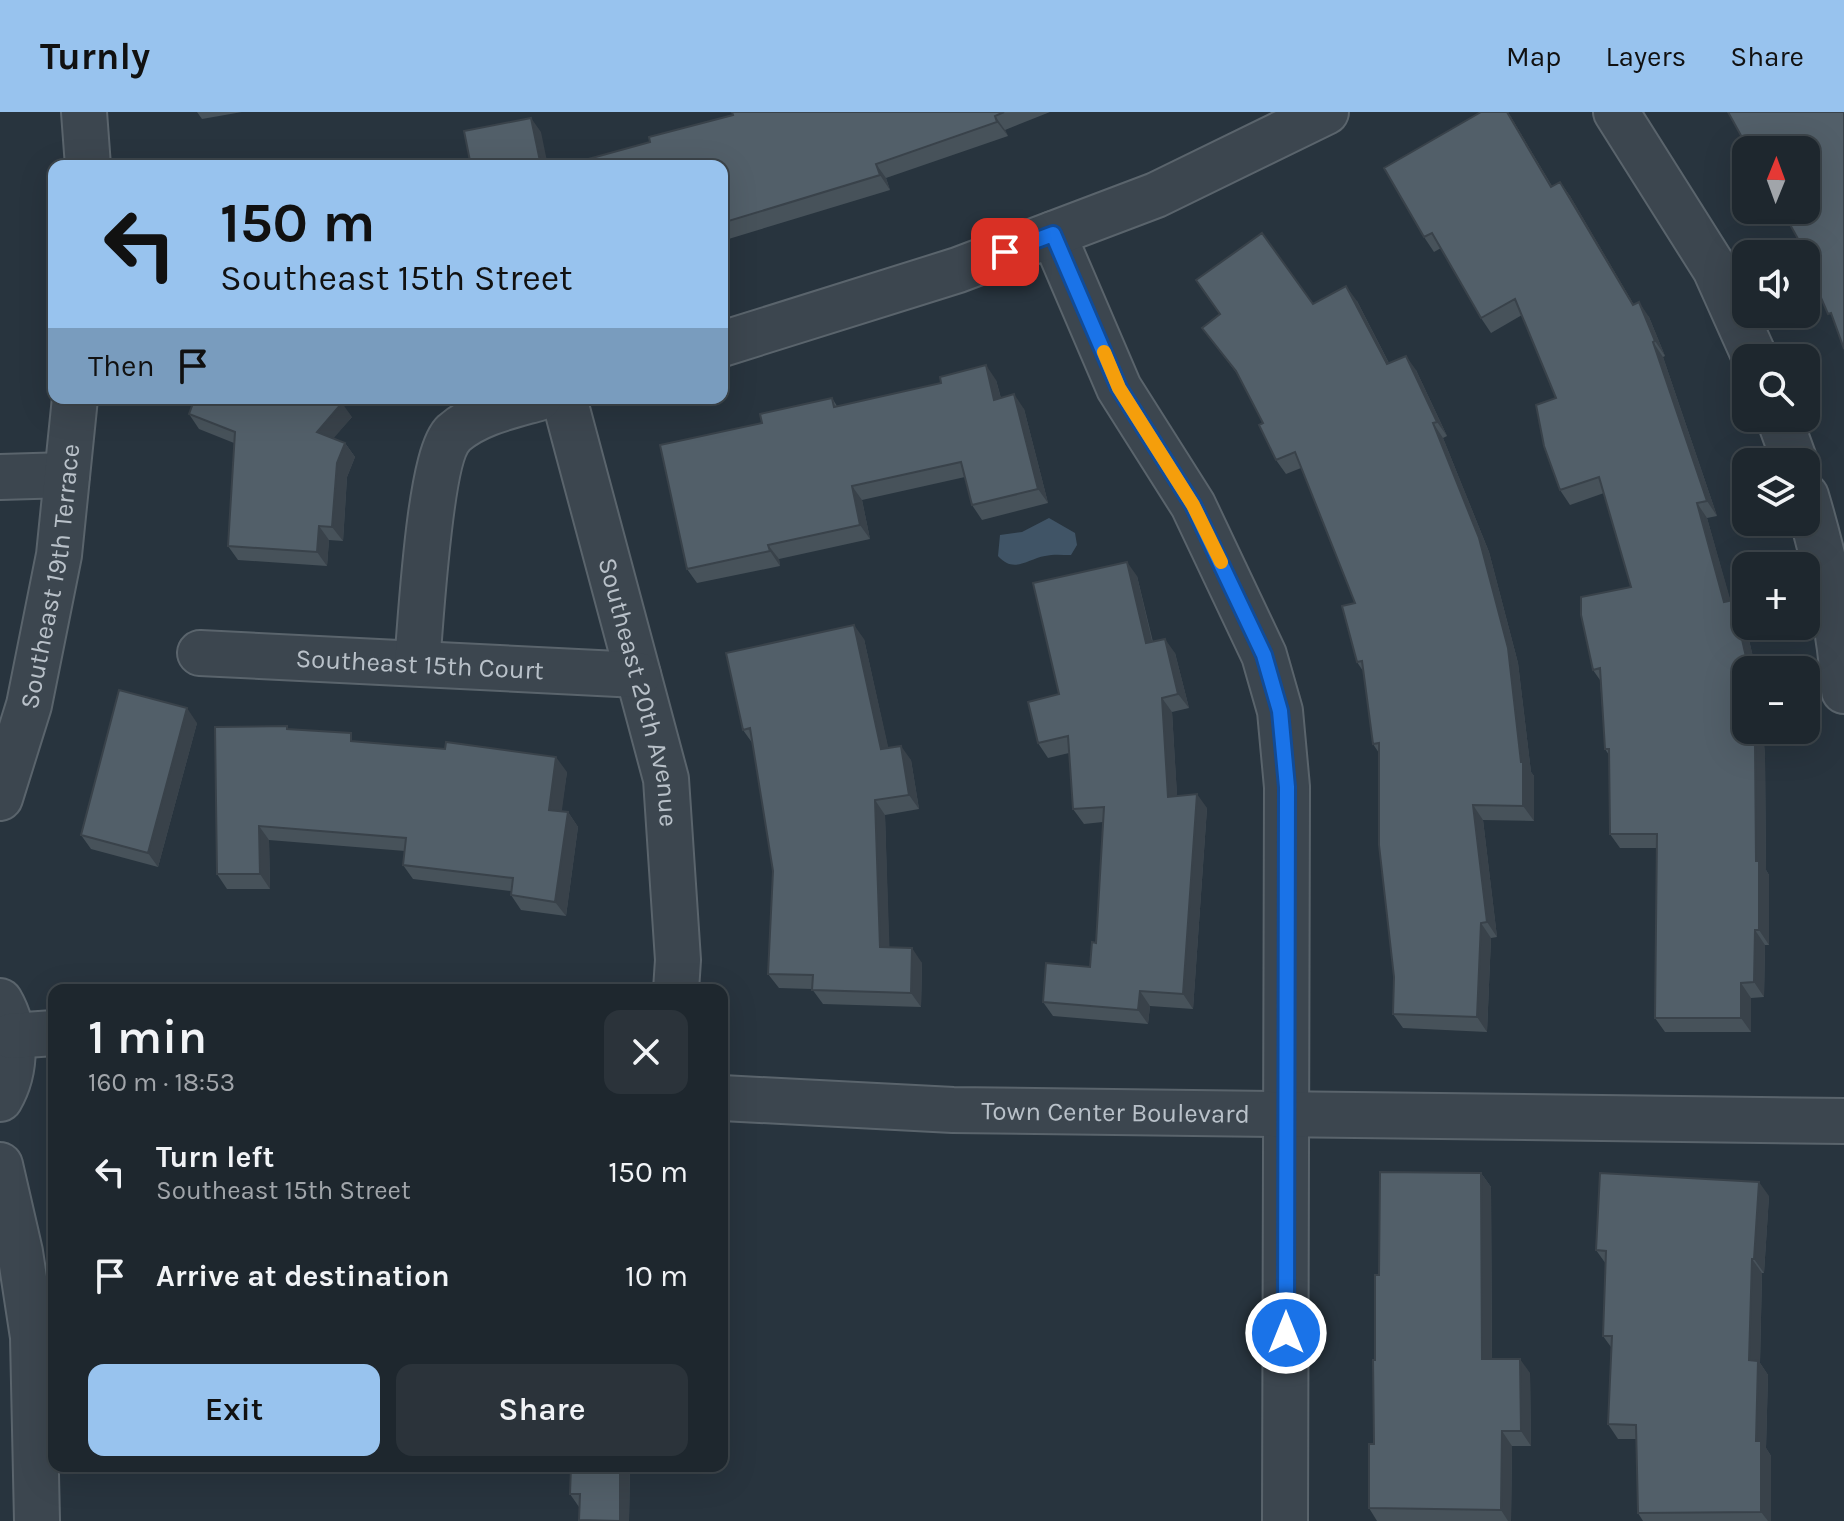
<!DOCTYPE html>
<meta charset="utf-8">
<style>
body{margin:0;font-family:Karla,sans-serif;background:#2b333a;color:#f1f3f6;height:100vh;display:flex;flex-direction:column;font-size:30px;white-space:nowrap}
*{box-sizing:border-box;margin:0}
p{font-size:26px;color:#a1a5aa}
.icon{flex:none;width:44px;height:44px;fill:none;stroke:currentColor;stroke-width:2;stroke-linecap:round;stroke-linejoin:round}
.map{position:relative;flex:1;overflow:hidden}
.details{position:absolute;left:48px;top:872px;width:680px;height:488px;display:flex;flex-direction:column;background:#1e272e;border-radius:16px;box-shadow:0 8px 32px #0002,0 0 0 2px #3c444a}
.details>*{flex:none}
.banner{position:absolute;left:48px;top:48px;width:680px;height:244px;border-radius:16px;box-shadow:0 8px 32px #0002,0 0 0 2px #3c444a;background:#98c3ee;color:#111;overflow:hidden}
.needle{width:52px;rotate:1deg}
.fabs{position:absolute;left:1732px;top:24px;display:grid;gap:16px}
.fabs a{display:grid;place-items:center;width:88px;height:88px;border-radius:16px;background:#1e272e;box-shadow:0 8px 32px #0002,0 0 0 2px #3c444a;font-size:40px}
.pin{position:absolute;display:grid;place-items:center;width:68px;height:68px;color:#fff;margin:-34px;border-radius:16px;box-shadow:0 4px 12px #0006}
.me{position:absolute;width:88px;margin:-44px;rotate:0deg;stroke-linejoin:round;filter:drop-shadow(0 0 6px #0008)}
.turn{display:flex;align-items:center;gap:28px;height:168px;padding:0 40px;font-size:36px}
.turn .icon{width:104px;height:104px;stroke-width:2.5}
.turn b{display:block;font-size:56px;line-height:68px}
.then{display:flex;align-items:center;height:76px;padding:0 40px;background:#0003;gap:16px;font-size:30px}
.round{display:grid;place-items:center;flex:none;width:84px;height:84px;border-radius:16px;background:#2b333a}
.summary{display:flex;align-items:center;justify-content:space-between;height:136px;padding:0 40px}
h1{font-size:48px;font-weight:600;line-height:60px}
.cta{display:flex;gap:16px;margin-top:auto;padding:16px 40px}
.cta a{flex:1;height:92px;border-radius:16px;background:#98c3ee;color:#111;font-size:32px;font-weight:600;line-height:92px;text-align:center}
.cta a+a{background:#2b333a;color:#f1f3f6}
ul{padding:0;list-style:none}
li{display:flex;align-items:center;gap:24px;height:104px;padding:0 40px}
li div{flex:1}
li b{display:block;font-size:30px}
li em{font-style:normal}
header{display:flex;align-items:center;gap:48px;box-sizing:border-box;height:112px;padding:0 40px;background:#98c3ee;color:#111}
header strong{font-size:38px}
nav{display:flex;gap:44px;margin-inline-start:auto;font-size:28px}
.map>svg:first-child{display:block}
</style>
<header>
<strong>Turnly</strong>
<nav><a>Map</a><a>Layers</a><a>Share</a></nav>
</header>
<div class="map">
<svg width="1844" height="1409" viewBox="0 0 1844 1409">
<rect width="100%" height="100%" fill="#28343e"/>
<path fill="#405466" d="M1049 406 1075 421 1077 433 1071 443C1062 443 1053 442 1045 444 1027 447 1014 462 998 444L1000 423 1022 420Z"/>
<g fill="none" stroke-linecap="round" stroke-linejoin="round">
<defs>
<g id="minor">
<path d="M84 0 88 54"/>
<path d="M1616 0 1715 157 1755 246"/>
<path d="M1053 122 1119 276 1193 393 1264 543 1280 599 1287 675 1285 1409"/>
<path d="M722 232 958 158 1156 83 1326 0"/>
<path id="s1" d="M564 286 666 667 678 848 676 878"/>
<path d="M1779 306 1795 350"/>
<path d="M0 365 67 363"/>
<path d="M1806 384C1825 448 1840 512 1844 579"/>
<path id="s2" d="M200 541 638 563"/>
<path d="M417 551C421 510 429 344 454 321 477 301 511 294 539 286"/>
<path id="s3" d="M0 686 29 593 59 443 75 286"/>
<path d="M0 889C17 918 17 958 0 987"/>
<path d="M11 924 54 921"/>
<path id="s4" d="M722 986 953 998 1844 1009"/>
<path d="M0 1053 20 1140 33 1225 37 1409"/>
</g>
</defs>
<use href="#minor" stroke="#5a646c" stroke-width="48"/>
<use href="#minor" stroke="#3c464f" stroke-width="44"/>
</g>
<path fill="#47525a" d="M197 0H242L202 7Z
M732 0H1050L1005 18 1008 24 886 66 890 78 722 129V54L650 30 733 3Z
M1481 0H1508L1552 74 1560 70 1570 84 1634 193 1649 205 1665 244 1663 245 1717 404 1707 406 1730 488 1743 502 1756 558H1746V618H1763L1765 645 1766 758 1769 763V833H1765L1764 885 1751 886V920H1665L1655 906 1657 736H1620L1610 722 1609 643 1605 637 1600 568 1593 558 1631 475 1604 381 1570 393 1560 378 1556 286 1522 203 1491 221 1481 206 1441 136 1434 140 1424 125Z
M1357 189 1389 251 1416 258 1447 324 1443 326 1489 440 1518 551 1531 660 1534 664V709L1483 708 1497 825 1491 826 1487 920 1403 916 1393 902 1394 865 1379 641 1373 632 1363 559 1357 550 1355 491 1301 356 1286 362 1276 348 1263 311 1238 263 1202 216 1313 192Z
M996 268 1001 286 1024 297 1048 391 982 408 972 393 965 365 862 388 870 427 779 447 780 454 697 471 687 457 762 311 832 286 837 294Z
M189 302 352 305 333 326 345 331 355 345 347 365 343 429 329 428 327 454 238 448 228 434 234 331 199 317Z
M1137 464 1153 530 1175 541 1189 596 1172 600 1177 684 1207 696 1193 897 1150 894 1148 912 1053 904 1043 890 1090 855 1096 831 1103 710 1084 712 1073 697 1069 641 1048 646 1038 631 1059 582Z
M864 527 888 636 911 648 919 697 885 703 889 836 922 851 921 895 823 892 812 877 779 876 768 862 773 759 753 632 743 618Z
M197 611 158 755 91 737 81 723Z
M289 617 357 630 567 660 561 700H568L578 715 566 804 521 798 511 783V779L413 767 403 753 405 739 269 728 270 777H227L217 762Z
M1481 1061 1491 1075 1492 1247 1530 1261 1531 1334H1512L1511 1409H1377L1369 1396 1374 1332 1379 1163Z
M1769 1084 1764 1161H1762L1760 1251 1768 1263 1766 1336 1771 1344V1409H1643L1638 1401 1637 1327H1618L1608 1312 1611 1235 1603 1224 1606 1152 1596 1138Z
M390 1354H466V1355L393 1358Z
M571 1354H630L629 1409H580L579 1395 570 1382Z"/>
<path fill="#39424a" d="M1507 0H1508L1561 90 1551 75Z
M995 4 1005 18 1008 24 997 10Z
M531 6 541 20 548 54H541Z
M876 52 886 66 890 78 880 63Z
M1560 70 1570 84 1643 208 1633 193Z
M1346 174 1357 189 1397 267 1387 252Z
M1639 190 1649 205 1665 244 1655 229Z
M1653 230 1663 245 1717 404 1707 389Z
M1406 244 1416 258 1447 324 1437 310Z
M986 253 996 268 1005 302 994 288Z
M1014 282 1024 297 1048 391 1038 377Z
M342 291 352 305 327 334 317 320Z
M1433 311 1443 326 1489 440 1518 551 1531 660 1534 664V709L1523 694Z
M345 331 355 345 347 365 343 429 332 415 337 351Z
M852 374 862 388 870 427 860 413Z
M1697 391 1707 406 1735 504 1724 490Z
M319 414 329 428 327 454 317 440Z
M768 433 779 447 780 454 770 439Z
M1127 450 1137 464 1156 546 1146 531Z
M1733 488 1743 502 1756 558H1749Z
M854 513 864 527 892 652 881 637Z
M1165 527 1175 541 1189 596 1178 582Z
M1162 586 1172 600 1178 699 1168 685Z
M187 596 197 611 158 755 148 741Z
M1754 618H1763L1765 645 1766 758 1769 763V833L1759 818 1756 749Z
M901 634 911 648 919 697 909 683Z
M556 645 567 660 560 713 549 698Z
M1197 682 1207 696 1193 897 1183 882Z
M875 688 885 703 890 850 880 835Z
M1473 693 1483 708 1497 825 1487 810Z
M568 700 578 715 566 804 555 790Z
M259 714 269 728 270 777 260 762Z
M1481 811 1491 826 1487 920 1477 905Z
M1755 818 1765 833 1764 885 1754 870Z
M912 836 922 851 921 895 911 881Z
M1741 871 1751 886V920L1741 906Z
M1140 879 1150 894 1148 912 1138 898Z
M1481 1061 1491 1075 1492 1262 1482 1247Z
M1759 1070 1769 1084 1764 1161 1754 1147Z
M1752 1147 1762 1161 1760 1251 1768 1263 1766 1336 1771 1344V1409H1768L1761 1400 1749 1248Z
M1520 1247 1530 1261 1531 1334 1521 1319Z
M1502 1319 1512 1334 1511 1409H1508L1501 1398Z
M620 1354H630L629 1409H620Z"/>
<path fill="#525f69" stroke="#39424a" stroke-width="2" d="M732 0H1004L995 4 997 10 876 52 880 63 722 111V54H563L650 30 649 25 733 3Z
M1481 0H1507L1551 75 1560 70 1633 193 1639 190 1655 229 1653 230 1707 389 1697 391 1724 490 1733 488 1749 558H1746V618H1754L1755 631 1756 749H1759V818H1755L1754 870 1741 871V906H1655L1657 722H1610L1609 637H1605L1600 556 1593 558 1581 503V485L1631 475 1599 365 1560 378 1544 334 1536 293 1556 286 1515 187 1481 206 1432 121 1424 125 1384 56Z
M1728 0H1844V237L1831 201 1828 202 1806 151V142H1802L1800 138 1803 136 1782 98H1806V38H1749Z
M531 6 541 54H471L464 19Z
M1262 121 1313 192 1346 174 1387 252 1406 244 1437 310 1433 311 1479 426 1508 536 1521 650H1523V694L1473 693 1487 810 1481 811 1477 905 1393 902 1394 865 1379 733V631L1373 632 1362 549 1357 550 1342 494 1355 491 1295 340 1276 348 1259 313 1263 311 1236 259 1202 216 1220 202 1196 168Z
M986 253 994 288 1014 282 1038 377 972 393 961 350 852 374 860 413 768 433 770 439 687 457 660 333 762 311 760 302 832 286 834 295 941 271 940 265Z
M195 286H329L342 291 317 320 345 331 337 351 332 415 319 414 317 440 228 434 235 320 189 302Z
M1127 450 1146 531 1165 527 1178 582 1162 586 1168 685 1197 682 1183 882 1140 879 1138 898 1043 890 1046 851 1090 855 1092 830 1096 831 1104 695 1073 697 1068 624 1038 631 1028 590 1059 582 1033 471Z
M854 513 881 637 901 634 909 683 875 688 880 835 912 836 911 881 812 878 813 863 768 862 773 759 750 616 743 618 726 541Z
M119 578 187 596 148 741 81 723Z
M287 614V617L351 621V629L445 637 446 630 556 645 549 698 568 700 555 790 511 783 513 766 403 753 406 726 259 714 260 762H217L215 615Z
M1380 1060 1481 1061 1482 1247H1520L1521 1319H1502L1501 1398 1369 1396V1332H1374L1373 1248H1375V1163H1379Z
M1600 1061 1759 1070 1754 1147H1752L1749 1248 1758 1249 1756 1329H1761V1400L1638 1401 1636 1313 1608 1312 1612 1224H1603L1606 1139 1596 1138Z
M571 1354H620V1409L579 1408 580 1382H570Z"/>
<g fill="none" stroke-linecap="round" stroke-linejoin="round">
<defs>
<path id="route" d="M1005 140 1053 122 1119 276 1193 393 1264 543 1280 599 1287 675 1286 1221"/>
</defs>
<use href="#route" stroke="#114b97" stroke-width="20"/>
<use href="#route" stroke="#1a73e8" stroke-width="14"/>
<path stroke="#f59e0b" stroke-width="14" d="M1104 240 1119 276 1193 393 1221 450"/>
</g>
<g text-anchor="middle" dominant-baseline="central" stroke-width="8" stroke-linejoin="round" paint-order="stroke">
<g font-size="26" fill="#b9c1c9" stroke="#212b34">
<text stroke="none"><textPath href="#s3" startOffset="228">Southeast 19th Terrace</textPath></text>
<text stroke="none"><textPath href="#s2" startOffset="220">Southeast 15th Court</textPath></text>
<text stroke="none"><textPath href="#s1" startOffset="304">Southeast 20th Avenue</textPath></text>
<text stroke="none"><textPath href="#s4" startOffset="394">Town Center Boulevard</textPath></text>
</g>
</g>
</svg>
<div class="fabs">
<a><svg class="needle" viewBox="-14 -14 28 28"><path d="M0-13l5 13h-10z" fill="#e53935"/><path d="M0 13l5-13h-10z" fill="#a1a5aa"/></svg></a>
<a><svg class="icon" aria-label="sound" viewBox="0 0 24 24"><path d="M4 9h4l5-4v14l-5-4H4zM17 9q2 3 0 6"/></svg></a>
<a><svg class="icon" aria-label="search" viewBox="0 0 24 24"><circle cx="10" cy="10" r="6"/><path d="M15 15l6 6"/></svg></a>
<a><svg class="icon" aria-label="layers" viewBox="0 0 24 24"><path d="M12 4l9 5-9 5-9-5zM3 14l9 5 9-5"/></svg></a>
<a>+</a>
<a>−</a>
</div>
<div class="pin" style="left:1005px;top:140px;background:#d93025"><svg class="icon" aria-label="arrive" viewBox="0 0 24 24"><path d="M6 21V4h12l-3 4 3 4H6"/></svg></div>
<svg class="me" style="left:1286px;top:1221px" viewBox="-20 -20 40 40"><circle r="17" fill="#1a73e8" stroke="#fff" stroke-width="3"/><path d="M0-11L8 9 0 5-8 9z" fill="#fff"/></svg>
<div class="banner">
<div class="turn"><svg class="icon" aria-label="left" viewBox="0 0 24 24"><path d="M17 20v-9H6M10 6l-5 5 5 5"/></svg><div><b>150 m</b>Southeast 15th Street</div></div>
<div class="then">Then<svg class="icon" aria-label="arrive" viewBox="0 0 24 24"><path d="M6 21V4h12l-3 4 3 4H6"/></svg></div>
</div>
<section class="details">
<div class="summary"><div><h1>1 min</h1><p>160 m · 18:53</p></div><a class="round"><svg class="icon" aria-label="close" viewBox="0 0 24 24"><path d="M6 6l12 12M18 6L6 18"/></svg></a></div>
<ul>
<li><svg class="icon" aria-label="left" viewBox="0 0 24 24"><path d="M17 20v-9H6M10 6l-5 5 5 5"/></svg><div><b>Turn left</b><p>Southeast 15th Street</p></div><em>150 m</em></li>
<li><svg class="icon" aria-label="arrive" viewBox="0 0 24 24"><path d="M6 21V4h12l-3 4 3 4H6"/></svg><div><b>Arrive at destination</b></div><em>10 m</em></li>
</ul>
<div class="cta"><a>Exit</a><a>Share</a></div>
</section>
</div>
